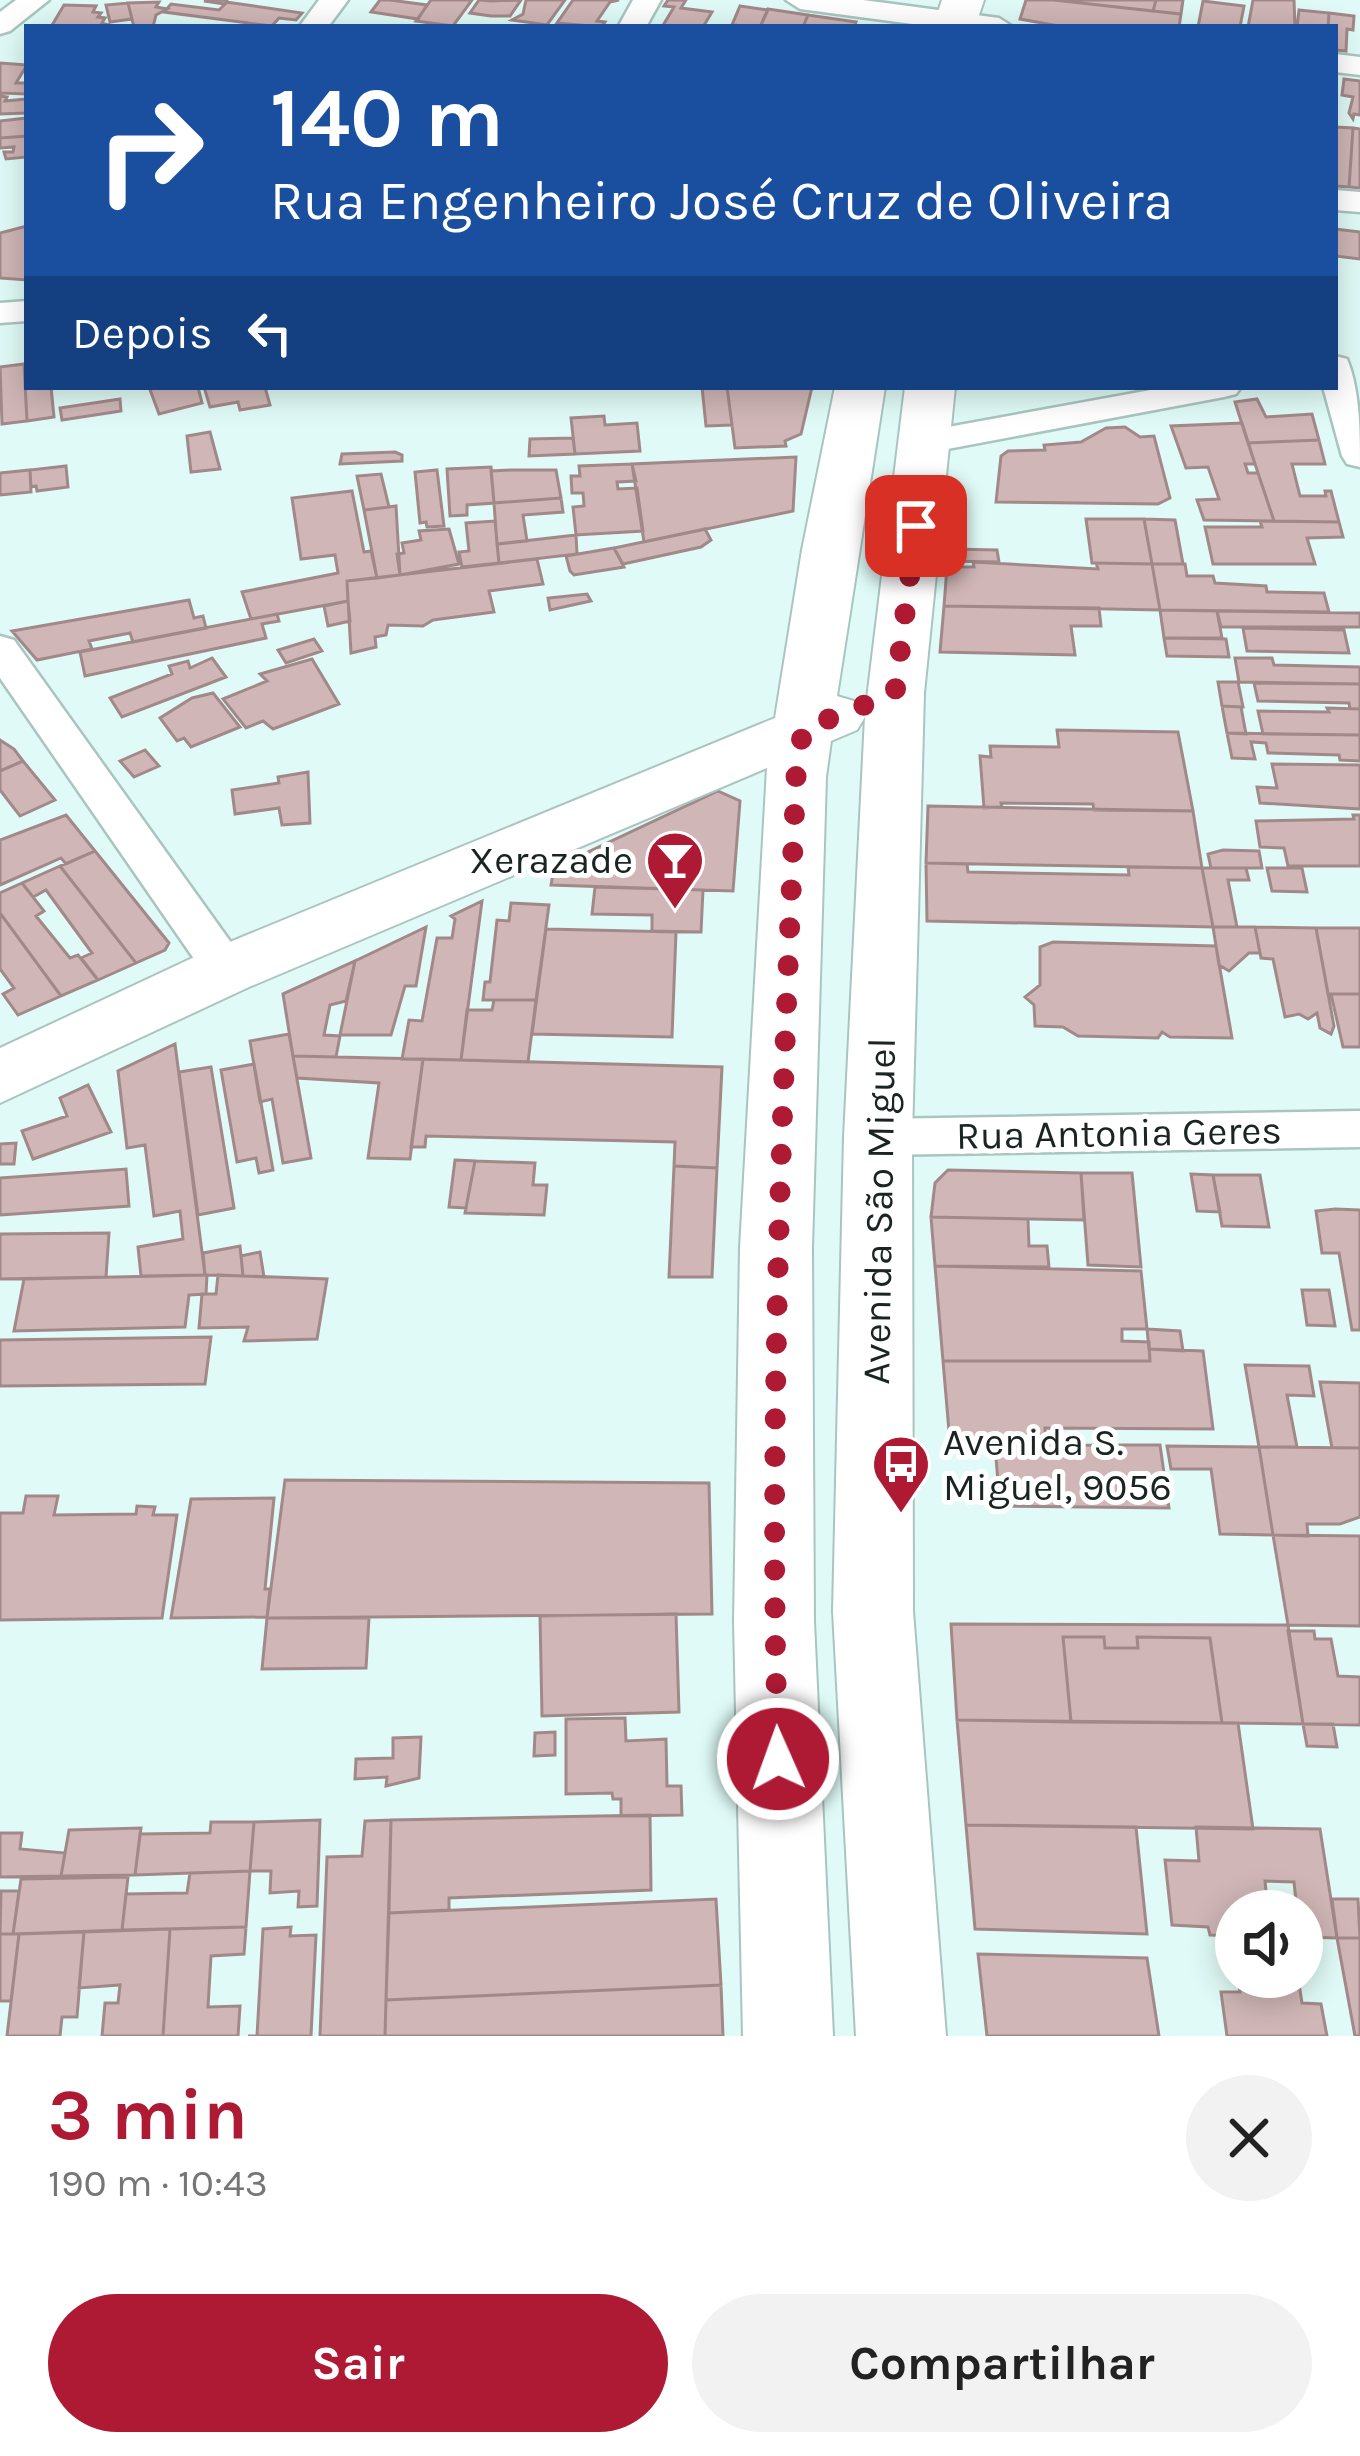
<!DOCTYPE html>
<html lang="pt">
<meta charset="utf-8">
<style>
body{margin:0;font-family:Karla,sans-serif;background:#f2f2f2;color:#222;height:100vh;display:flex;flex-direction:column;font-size:45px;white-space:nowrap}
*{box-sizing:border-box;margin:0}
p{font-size:39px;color:#767676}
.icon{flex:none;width:66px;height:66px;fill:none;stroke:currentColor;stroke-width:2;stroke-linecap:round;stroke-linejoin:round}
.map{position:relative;height:2036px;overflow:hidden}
.side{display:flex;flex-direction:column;background:#fff;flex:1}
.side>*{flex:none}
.guide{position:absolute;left:24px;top:24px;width:1314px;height:366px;border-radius:0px;box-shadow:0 6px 30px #0003;background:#1a4fa0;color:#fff;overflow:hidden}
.controls{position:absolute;left:1215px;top:1890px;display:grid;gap:24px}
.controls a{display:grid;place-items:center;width:108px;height:108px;border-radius:50%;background:#fff;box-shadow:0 6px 30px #0003;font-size:60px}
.pin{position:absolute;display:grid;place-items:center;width:102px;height:102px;color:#fff;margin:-51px;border-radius:24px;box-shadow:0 6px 18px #0006}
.me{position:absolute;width:132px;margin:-66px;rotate:358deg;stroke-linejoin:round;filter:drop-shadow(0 0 9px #0008)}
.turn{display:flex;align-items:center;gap:42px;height:252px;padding:0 48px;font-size:54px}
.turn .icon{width:156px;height:156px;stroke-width:2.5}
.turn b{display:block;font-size:84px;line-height:102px}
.then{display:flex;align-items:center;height:114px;padding:0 48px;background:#0003;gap:24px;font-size:45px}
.round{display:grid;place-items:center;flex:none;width:126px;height:126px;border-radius:63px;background:#f2f2f2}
.overview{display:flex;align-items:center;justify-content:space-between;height:204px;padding:0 48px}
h1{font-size:72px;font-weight:700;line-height:90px;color:#ae1a34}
.cta{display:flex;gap:24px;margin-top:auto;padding:24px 48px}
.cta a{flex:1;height:138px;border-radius:72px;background:#ae1a34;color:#fff;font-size:48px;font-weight:700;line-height:138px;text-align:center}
.cta a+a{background:#f2f2f2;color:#222}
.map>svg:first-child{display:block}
</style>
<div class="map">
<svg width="1360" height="2036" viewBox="0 0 1360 2036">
<rect width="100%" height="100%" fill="#e0fbf7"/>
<path fill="#d0b6b6" stroke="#a28989" stroke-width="3" d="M227 0 226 2 302 13 296 20 279 18 272 26 164 12 171 4 219 10 225 4 204 1Z
M380 0H390L427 5 418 19 371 12Z
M431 0H472L453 26 416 21Z
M479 0 491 1 521 0 510 16H491L470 13Z
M526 0H565L547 25 512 20 523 14Z
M573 0H619L610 2 597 21 605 22 602 27 557 23Z
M668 0H686L681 8 712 12 703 27H662L674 7 664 6Z
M1026 0H1054L1181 14 1179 27H1064L1020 19Z
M1054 0H1156L1153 11Z
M1156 0H1183L1181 14 1153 11Z
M1253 0H1294L1295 27H1248Z
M1203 1 1244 6 1240 27H1198Z
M159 2 156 7 167 9 156 15 153 27H134L128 3Z
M128 3 132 19 110 22 106 5Z
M64 5 96 6 93 12 101 13 98 17 105 18 102 23 112 26 51 27Z
M740 6 768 10 760 27 732 25Z
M768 9 808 15 803 27H760Z
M1299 10 1329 13 1328 27H1297Z
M1329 13 1354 16 1353 30 1347 29 1346 51 1335 50V27H1328Z
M808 15 856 22 854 27H803Z
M0 63 27 65 16 83H27V94L0 93Z
M1344 79 1360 81V115L1354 114 1353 119 1349 113 1353 97 1342 95Z
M0 96 7 97 5 101 27 99 26 113 0 114Z
M27 118V136L0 138V121Z
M1335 127 1353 128 1349 187 1335 186Z
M1353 128 1360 129V188L1349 187Z
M27 136V157L6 159 4 152H13L14 147 0 148V138Z
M27 226V280L0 278V233Z
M1335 229 1360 232V259L1335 256Z
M27 363V387H51L54 417 27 421 24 364Z
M24 364 27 421 2 424 0 367Z
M149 387H198L202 403 159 414Z
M204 387H265L270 405 240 410 238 402 210 407Z
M702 387H727L732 425 706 426Z
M727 387H812L801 434 785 441 786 446 735 448Z
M120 399 121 411 62 420 60 408Z
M1257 399 1266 417 1312 414 1319 440 1248 443 1235 402Z
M604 416 605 425 637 423 640 451 575 454 571 418Z
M1242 423 1255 464H1245L1248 473H1258L1274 521 1204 520 1197 500 1219 499 1208 467 1186 468 1171 426Z
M1125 427 1140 437 1154 436 1170 498 1158 504 996 502 1001 456 1008 451 1045 450 1044 445 1081 442 1106 428Z
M210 432 220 469 191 472 187 436Z
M573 438 575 454 529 456 530 439Z
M1319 440 1325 464H1292L1300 496H1326L1325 491H1331L1339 522 1274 521 1248 443Z
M395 452 402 455V461L340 464 342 454Z
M796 457 793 511 644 542 632 464Z
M632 464 636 481 617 482 618 489 637 488 643 531 576 535 573 507 584 506 583 493H572L571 476H580L579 466Z
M66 466 68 487 37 491 36 486 31 487 30 470Z
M491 467 494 503 467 505V515L450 516 447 469Z
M30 470 31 492 0 495V473Z
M437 470 444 526 427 527 426 522 420 523 415 472Z
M511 470H556L561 498 494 503 491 471Z
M381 474 389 507 364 510 357 476Z
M352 491 364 552 371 551 377 578 347 581 348 601 251 619 242 592 338 573 335 555 301 559 292 498Z
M561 498 563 512 523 515 527 541 497 544 494 503Z
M396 506 400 575 377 578 364 510Z
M1086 519H1144L1152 564 1092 563Z
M1144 519 1175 520 1183 564H1152Z
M495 521 499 563 462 567 459 552 469 551 466 523Z
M1260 521 1339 522 1343 537 1307 538 1315 564H1213L1205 527H1262Z
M449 529 459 564 400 575 397 554 404 553 402 543 421 540 419 531Z
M705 529 711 540 701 547 623 564 614 548Z
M576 535 577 554 499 563 497 544Z
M614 548 624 567 574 575 570 571 566 556Z
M950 549 997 550 999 562 948 561Z
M537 559 543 584 489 591 494 612 433 620 423 626 388 625 386 635 375 637 376 647 351 653 347 581Z
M973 562 1098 569 1096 563 1152 564 1160 610 944 606 947 567H974Z
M1152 564H1185L1187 576H1213L1215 583 1266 586 1267 592 1324 593 1329 612 1160 610Z
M587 594 591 601 550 610 548 598Z
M189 600 194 618 203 616 206 628 133 642 130 633 89 641 92 649 37 660 12 631Z
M348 601 350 621 328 626 324 606Z
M944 606 1099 608 1101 626H1071L1075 655 940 652Z
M1160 610 1217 611 1222 638H1164Z
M1217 611 1360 613V627H1221Z
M277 614 279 621 262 624 266 638 85 676 80 652Z
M1243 628 1344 630 1349 653 1247 651Z
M1164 638 1226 639 1229 657 1167 656Z
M314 639 322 651 286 663 278 650Z
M212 658 226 677 122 717 110 698 172 674 169 666 188 661 190 668Z
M1235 658H1272L1274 665 1360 667V684L1239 682Z
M312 659 339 704 273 729 263 721 246 728 223 699 267 681 260 674Z
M1218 682H1238L1243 707 1222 706Z
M1254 683 1360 684V709H1350L1349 703 1258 701Z
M213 693 240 727 191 747 184 738 177 741 160 718 192 698Z
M1222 706 1241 707 1246 734 1227 733Z
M1327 708 1360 709V735L1263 734 1258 711 1329 712Z
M1057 730 1178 732 1193 811 1094 810 1093 804 1001 803 1002 807 984 808 980 756 991 757 990 746 1059 747Z
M1227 733 1360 735V761L1340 760 1339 755 1268 753 1266 743 1251 742 1255 759 1232 758Z
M0 740 14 749 23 761 0 771Z
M145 750 159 766 134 777 120 761Z
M23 761 55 800 20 816 0 790V771Z
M1272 764 1360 765V809L1260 803 1257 787 1277 788Z
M308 772 310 823 282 825 279 808 235 814 232 790 279 783 278 777Z
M718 791 740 801 733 891 551 885 554 868Z
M928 806 1193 811 1202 868 926 863Z
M66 815 95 851 66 864 61 858 0 885V840Z
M1353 815H1360V866H1288L1284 848 1260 847 1256 821 1354 819Z
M1223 850 1259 851 1262 868H1211L1208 854Z
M95 851 169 943 165 950 136 963 60 866Z
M926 863 967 864 968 872 1129 875 1128 867 1202 868 1213 927 927 921Z
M60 866 136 963 98 980 81 958 92 953 46 890 33 897 22 883Z
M1202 868H1246L1249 880H1228L1237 927H1213Z
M1267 868H1302L1307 892 1272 891Z
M22 883 44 911 36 916 70 958 78 955 98 980 61 996 0 913V893Z
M595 887 703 890 701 932 652 931V915L592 914Z
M482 901 461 1060 402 1059 409 1020 422 1021 437 938H452L455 919 451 916Z
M511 903 549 905 536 1000H483L485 982H490L497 920 509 921Z
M0 913 61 996 18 1015 3 994 14 988 0 969Z
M426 927 416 986H405L391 1035H340L355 961Z
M1213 927H1255L1260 953H1249L1229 971 1219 965Z
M1255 927 1316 928 1334 1026 1331 1034 1320 1028 1317 1013 1308 1019 1299 1014 1285 1017 1273 959 1261 958Z
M1316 928H1360V994H1328Z
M546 929 676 932 672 1037 532 1034Z
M1053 942 1216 946 1232 1038 1170 1037 1162 1032 1158 1038 1078 1036 1063 1027 1035 1026 1034 1005 1025 997 1040 985V947Z
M355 961 346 1001 330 1005 324 1035 340 1036 336 1057 293 1056 283 994Z
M1331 994H1360V1047H1343Z
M494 1000H536L528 1062 461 1060 467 1010H492Z
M289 1034 311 1158 283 1163 272 1099 260 1102 250 1041Z
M175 1044 205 1275 141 1276 138 1247 183 1239 180 1211 154 1216 145 1145 127 1148 118 1071Z
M293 1056 423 1059 410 1159 368 1158 379 1083 297 1078Z
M423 1059 722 1067 717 1168 674 1166 675 1142 426 1136 425 1147H411Z
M254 1064 273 1170 259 1173 256 1158 237 1162 221 1070Z
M211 1067 234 1208 198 1215 179 1072Z
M88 1085 111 1132 33 1159 22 1131 67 1116 60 1098Z
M16 1143 14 1164H0V1144Z
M455 1160 475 1161 466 1208 449 1207Z
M475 1161 535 1163 533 1185H547L544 1215 465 1213Z
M674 1166 717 1168 712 1277H669Z
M126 1169 129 1206 0 1215V1178Z
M948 1170 1081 1173 1084 1220 931 1217 935 1183Z
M1081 1173H1132L1141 1267 1088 1265Z
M1191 1174 1213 1175 1220 1212 1197 1211Z
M1213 1175H1260L1269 1227 1222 1226Z
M1335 1209 1360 1210V1330H1352L1339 1253H1322L1316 1211Z
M931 1217 1028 1219 1029 1246H1047L1049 1267 935 1266Z
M109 1233 106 1277 0 1279V1234Z
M240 1246 243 1276 205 1275 203 1253Z
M260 1252 264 1277 243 1276 241 1256Z
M935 1266 1141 1271 1147 1329H1122V1341L1149 1342 1150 1361H943Z
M207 1275 206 1294 189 1295 185 1327 14 1331 24 1279Z
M218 1275 327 1279 317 1339 244 1341 248 1327 199 1328 202 1294H216Z
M1302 1290H1329L1335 1326 1307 1325Z
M1147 1329 1180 1331 1183 1351 1149 1349Z
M211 1337 205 1384 0 1386V1340Z
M1149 1349 1203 1351 1213 1429 1045 1428V1444L950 1443 943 1361H1150Z
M1245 1365 1309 1366 1314 1396 1287 1395 1297 1447H1259Z
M1320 1382 1360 1383V1448H1332Z
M1125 1445H1160L1169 1508 1000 1506 995 1446Z
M1167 1446 1259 1447 1273 1535 1220 1534 1211 1469H1171Z
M1259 1447 1360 1448V1517L1340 1524H1307L1308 1536 1273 1535Z
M285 1480 709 1483 712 1614 267 1618Z
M26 1496H58L54 1515 136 1514 137 1506 155 1507 153 1515H177L162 1618 0 1620V1513H23Z
M274 1498 265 1589H270L267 1617 171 1618 191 1499Z
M1273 1535 1360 1536V1626L1288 1625Z
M676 1614 679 1712 542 1716 540 1616Z
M267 1618H369L366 1668 262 1669Z
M951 1624 1288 1625 1303 1724 1222 1723 1210 1638 1137 1637 1138 1648H1105L1104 1637H1063L1071 1722 957 1720Z
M1288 1631H1314L1315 1639H1331L1338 1676 1360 1677V1725L1303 1724Z
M1063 1637H1104L1105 1648H1138L1137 1637 1210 1638 1222 1723 1071 1722Z
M625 1718 626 1741 666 1739 667 1786H681L682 1815 621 1816V1799H613L612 1793 566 1794V1719Z
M957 1720 1238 1723 1253 1829 966 1825Z
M1303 1724H1333L1337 1747 1307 1746Z
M555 1732V1755L534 1756 535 1733Z
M421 1737 419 1778 386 1786 387 1777 355 1779 356 1759 393 1758V1738Z
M650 1815 651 1890 449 1898V1910L389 1913 391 1820Z
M320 1820 317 1906 298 1907 299 1891 270 1893 271 1871H250L254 1822Z
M391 1820 385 2036H320L327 1857 362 1856 365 1821Z
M211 1822H254L250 1871 135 1875 140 1834 210 1833Z
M966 1825 1136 1827 1147 1934 975 1929Z
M1196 1827 1320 1829 1337 1938 1302 1937V1911H1297L1294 1882 1265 1881 1268 1911H1236V1936L1210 1935 1208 1927 1172 1925 1165 1860 1199 1861Z
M141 1828 135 1875 61 1876 69 1830Z
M0 1833H22L20 1849 65 1853 61 1876 0 1877Z
M250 1871 246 1927 122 1930 126 1894 187 1893 190 1873Z
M128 1877 122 1930 13 1934 21 1879Z
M1 1891H19L13 1934H0Z
M716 1899 721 1985 386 2000 389 1913Z
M1332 1899H1358L1360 1938H1337Z
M246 1927 244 1954 211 1956 208 2007 240 2006 238 2036H163L170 1929Z
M291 1927 290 1936 316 1935 311 2036H248H257L263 1929Z
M170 1929 163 2036H102L105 2003H118L120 1985 79 1988 84 1932Z
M84 1932 77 2017H62L60 2036H7L19 1934Z
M0 1934H19L11 2001H0Z
M1337 1938H1360V2036H1355Z
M978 1954 1147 1958 1159 2036H987Z
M1238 1977H1298L1302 2003 1321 2004 1327 2036H1227L1221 1992H1240Z
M721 1985 723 2036H385L386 2000Z"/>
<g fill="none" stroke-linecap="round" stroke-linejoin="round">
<defs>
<path id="street" d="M16 0H49L10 31 0 34V12Z
M319 0H348L328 27H299Z
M633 0H661L646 27H618Z
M786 0H863L999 18 1013 27H935L800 9Z
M1335 54 1360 57V75L1335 72Z
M1335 190 1360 192V212L1335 210Z
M27 301V321L0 323V303Z
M1335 356 1347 359C1360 390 1360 432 1360 467L1347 464 1342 456 1323 387H1335Z
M1167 387H1241L1236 394 1224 397 926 453 913 450 908 442 913 434 926 431Z
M0 636 14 640 242 958 248 970 242 982 226 986 210 982 0 678Z
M1360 1111V1147L878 1155 861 1150 855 1137 861 1124 878 1119Z"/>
<path id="primary" d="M942 0H984L975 27H933Z
M835 387H885L837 696 857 702 865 715 905 387H955L924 693 912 1137 913 1611 946 2036H856L833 1611 844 1137 865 717 857 730 831 741 826 777 812 1248 814 1621 833 2036H743L734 1621 740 1248 767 768 249 987 0 1103V1048L203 953 775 718 802 550Z"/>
</defs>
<use href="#street" stroke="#aac5c0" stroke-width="5"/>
<use href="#primary" stroke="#aac5c0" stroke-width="4"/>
<use href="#street" fill="#fff" fill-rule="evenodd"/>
<use href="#primary" fill="#fff" fill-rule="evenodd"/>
</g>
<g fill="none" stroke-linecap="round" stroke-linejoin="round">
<path stroke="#ae1a34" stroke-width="21" stroke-dasharray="0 37.8" d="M778 1759C768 1431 782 1105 796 777L803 729 895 693 916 526"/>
</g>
<defs>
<symbol id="bar-pin" viewBox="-11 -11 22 30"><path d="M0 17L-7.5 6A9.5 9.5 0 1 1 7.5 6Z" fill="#ae1a34" stroke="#fff"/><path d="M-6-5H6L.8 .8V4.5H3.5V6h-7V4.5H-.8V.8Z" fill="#fff"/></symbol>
<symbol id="bus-pin" viewBox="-11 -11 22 30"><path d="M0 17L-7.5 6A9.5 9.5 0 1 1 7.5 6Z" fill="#ae1a34" stroke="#fff"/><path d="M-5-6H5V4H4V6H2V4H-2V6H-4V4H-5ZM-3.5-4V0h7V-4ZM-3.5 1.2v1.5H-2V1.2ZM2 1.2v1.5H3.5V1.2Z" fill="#fff"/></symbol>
</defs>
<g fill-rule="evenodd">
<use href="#bar-pin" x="642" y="827" width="66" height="90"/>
<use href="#bus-pin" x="868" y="1431" width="66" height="90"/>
</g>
<g text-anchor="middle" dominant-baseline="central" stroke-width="10" stroke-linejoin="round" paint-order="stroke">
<g font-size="39" fill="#1a2422" stroke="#fff" text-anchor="end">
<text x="633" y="860">Xerazade</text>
<text x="943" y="1442" text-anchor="start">Avenida S.<tspan x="943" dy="45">Miguel, 9056</tspan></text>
</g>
<g font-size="39" fill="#1a2422" stroke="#fff">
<text transform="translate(1119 1133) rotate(-1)">Rua Antonia Geres</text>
<text transform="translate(879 1211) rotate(-89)">Avenida São Miguel</text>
</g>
</g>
</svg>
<div class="controls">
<a><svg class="icon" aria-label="sound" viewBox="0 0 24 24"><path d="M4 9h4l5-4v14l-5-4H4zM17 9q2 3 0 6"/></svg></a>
</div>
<div class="pin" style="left:916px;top:526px;background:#d93025"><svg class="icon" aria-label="arrive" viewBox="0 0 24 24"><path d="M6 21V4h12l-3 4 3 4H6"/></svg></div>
<svg class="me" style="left:778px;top:1759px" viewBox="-20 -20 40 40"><circle r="17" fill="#ae1a34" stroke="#fff" stroke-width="3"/><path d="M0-11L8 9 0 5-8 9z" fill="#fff"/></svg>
<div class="guide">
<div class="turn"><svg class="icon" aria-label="right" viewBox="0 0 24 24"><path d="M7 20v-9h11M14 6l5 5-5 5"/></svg><div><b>140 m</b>Rua Engenheiro José Cruz de Oliveira</div></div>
<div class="then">Depois<svg class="icon" aria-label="left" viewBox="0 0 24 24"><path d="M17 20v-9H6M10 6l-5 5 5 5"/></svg></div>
</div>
</div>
<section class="side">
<div class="overview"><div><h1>3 min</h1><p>190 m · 10:43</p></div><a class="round"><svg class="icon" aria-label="close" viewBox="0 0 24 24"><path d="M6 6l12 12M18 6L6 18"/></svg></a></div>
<div class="cta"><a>Sair</a><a>Compartilhar</a></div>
</section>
